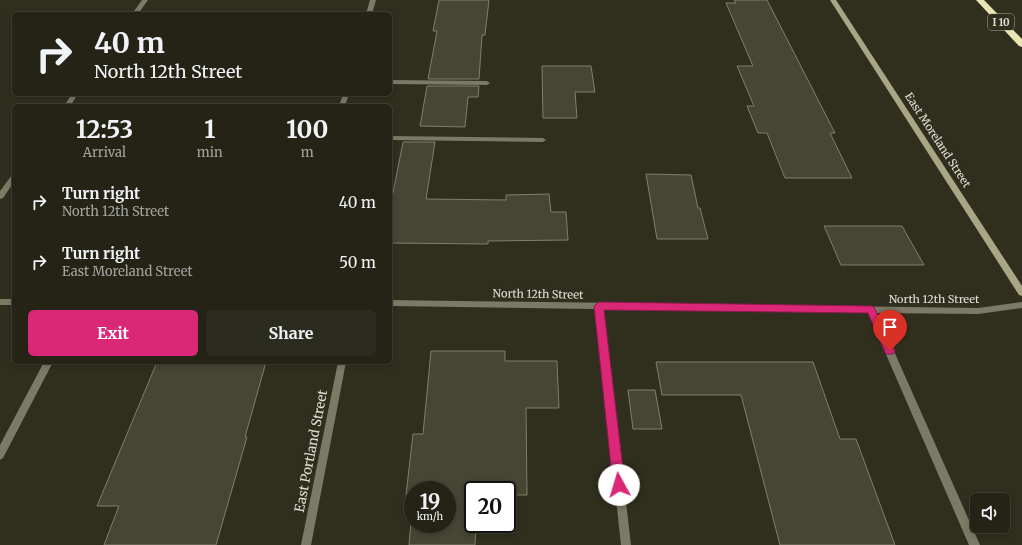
<!DOCTYPE html>
<style>
body{margin:0;font-family:Merriweather,serif;background:#2c2b1f;color:#f1f3f6;height:100vh;display:flex;flex-direction:column;font-size:15px;white-space:nowrap}
*{box-sizing:border-box;margin:0}
p{font-size:13px;color:#a3a4a1}
.icon{flex:none;width:22px;height:22px;fill:none;stroke:currentColor;stroke-width:2;stroke-linecap:round;stroke-linejoin:round}
.map{position:relative;flex:1;overflow:hidden}
.side{position:absolute;left:12px;top:104px;width:380px;height:260px;display:flex;flex-direction:column;background:#242316;border-radius:6px;box-shadow:0 2px 6px #0003,0 0 0 1px #414035}
.side>*{flex:none}
.guide{position:absolute;left:12px;top:12px;width:380px;height:84px;border-radius:6px;box-shadow:0 2px 6px #0003,0 0 0 1px #414035;background:#242316;color:#f1f3f6;overflow:hidden}
.tools{position:absolute;left:970px;top:493px;display:grid;gap:8px}
.tools a{display:grid;place-items:center;width:40px;height:40px;border-radius:6px;background:#242316;box-shadow:0 2px 6px #0003,0 0 0 1px #414035;font-size:20px}
.speed{position:absolute;left:404px;top:481px;display:flex;gap:8px;font-size:20px;font-weight:700;text-align:center}
.speed>*{display:grid;place-content:center;width:52px;height:52px;border-radius:50%;background:#242316;box-shadow:0 2px 6px #0003,0 0 0 1px #414035;line-height:1}
.speed small{font-size:10px;font-weight:400}
.speed .limit{border:2px solid #111;border-radius:6px;background:#fff;color:#111}
.pin{position:absolute;display:grid;place-items:center;width:34px;height:34px;color:#fff;margin:-41px -17px;border-radius:50% 50% 50% 0;rotate:-45deg;box-shadow:0 0 4px #0007}
.pin .icon{rotate:45deg}
.me{position:absolute;width:44px;margin:-22px;rotate:354deg;stroke-linejoin:round;filter:drop-shadow(0 0 3px #0008)}
.turn{display:flex;align-items:center;gap:14px;height:84px;padding:0 16px;font-size:18px}
.turn .icon{width:52px;height:52px;stroke-width:2.5}
.turn b{display:block;font-size:28px;line-height:34px}
.eta{display:flex;justify-content:space-evenly;align-items:center;height:68px;text-align:center}
.eta b{font-size:24px;font-weight:700;line-height:28px}
.action{display:flex;gap:8px;margin-top:auto;padding:8px 16px}
.action a{flex:1;height:46px;border-radius:6px;background:#db2777;color:#fff;font-size:16px;font-weight:700;line-height:46px;text-align:center}
.action a+a{background:#2c2b1f;color:#f1f3f6}
ul{padding:0;list-style:none}
li{display:flex;align-items:center;gap:12px;height:60px;padding:0 16px}
li div{flex:1}
li b{display:block;font-size:15px}
li em{font-style:normal}
.map>svg:first-child{display:block}
</style>
<div class="map">
<svg width="1022" height="545" viewBox="0 0 1022 545">
<rect width="100%" height="100%" fill="#302f1e"/>
<path fill="#474634" stroke="#807f6b" d="M439 0H489L485 35H482L479 79H428L437 31H433Z
M734 0H767L835 133H830L852 178H785L767 133H758L747 106H754L737 66H753L726 3H736Z
M542 66H591L595 92H575L577 118H543Z
M427 86H479L478 97H468L465 127 420 126Z
M403 142H435L426 199 506 200V195L549 194 551 212H566L568 240 488 241V244L390 243V208Z
M646 174 691 175 698 208H700L708 239H657Z
M824 226H902L924 265H841Z
M431 351H505V361H557L559 408H526L527 495H507V490H473V524H476L475 545H409L413 499V524H447V490H413V495H406L413 434H423Z
M157 362H266L245 437H247L216 545H104L119 506H97Z
M656 362H813L840 439H856L895 545H780L741 395H662Z
M628 390H655L662 429H633Z"/>
<g fill="none" stroke-linecap="round" stroke-linejoin="round">
<path fill="#7c7a66" fill-rule="evenodd" d="M390 80 487 81 490 83 487 85 390 84Z
M390 136 543 138 546 140 543 142 390 140Z
M599 303 602 304 603 306 631 545H621L595 306 596 304Z"/>
<path fill="#7c7a66" fill-rule="evenodd" d="M142 0H148L138 14H132Z
M370 0H376L372 14H366Z
M72 94H78L70 106H64Z
M343 94H349L345 106H339Z
M12 175H14V182L3 198 0 199V191Z
M0 299H14V305H0Z
M390 300 978 308 1022 302V308L978 314 877 313 980 545H969L868 313 390 306Z
M44 362H53L3 458 0 460V445Z
M338 362H346L311 545H301Z"/>
<path fill="#a8a685" fill-rule="evenodd" d="M830 0H836L1022 286V296L1019 295Z"/>
<path fill="#e9e5b3" fill-rule="evenodd" d="M976 0H984L1022 39V47L1019 46Z"/>
</g>
<path fill="#db2777" stroke="#8e194d" d="M599 302 871 306 874 307 895 351 893 354H886L868 313 604 310 625 485 623 489 619 491 615 489 613 485 594 306Z"/>
<g text-anchor="middle" dominant-baseline="central" stroke-width="4" stroke-linejoin="round" paint-order="stroke">
<rect fill="#302f1e" stroke="#abaa9d" stroke-width="1" x="988" y="14" width="26" height="16" rx="3"/>
<g font-size="10" font-weight="bold" fill="#e0dfd4">
<text x="1001" y="22">I 10</text>
</g>
<g font-size="11" fill="#e0dfd4" stroke="#302f1e">
<text transform="translate(938 140) rotate(57)">East Moreland Street</text>
<text transform="translate(538 294) rotate(1)">North 12th Street</text>
<text x="934" y="299">North 12th Street</text>
</g>
<g font-size="13" fill="#e0dfd4" stroke="#302f1e">
<text transform="translate(311 451) rotate(-79)">East Portland Street</text>
</g>
</g>
</svg>
<div class="tools">
<a><svg class="icon" aria-label="sound" viewBox="0 0 24 24"><path d="M4 9h4l5-4v14l-5-4H4zM17 9q2 3 0 6"/></svg></a>
</div>
<div class="speed"><div>19<small>km/h</small></div><div class="limit">20</div></div>
<div class="pin" style="left:890px;top:351px;background:#d93025"><svg class="icon" aria-label="arrive" viewBox="0 0 24 24"><path d="M6 21V4h12l-3 4 3 4H6"/></svg></div>
<svg class="me" style="left:619px;top:485px" viewBox="-20 -20 40 40"><circle r="19" fill="#fff"/><path d="M0-13L10 11 0 6-10 11z" fill="#db2777"/></svg>
<div class="guide">
<div class="turn"><svg class="icon" aria-label="right" viewBox="0 0 24 24"><path d="M7 20v-9h11M14 6l5 5-5 5"/></svg><div><b>40 m</b>North 12th Street</div></div>
</div>
<section class="side">
<div class="eta">
<div><b>12:53</b><p>Arrival</p></div>
<div><b>1</b><p>min</p></div>
<div><b>100</b><p>m</p></div>
</div>
<ul>
<li><svg class="icon" aria-label="right" viewBox="0 0 24 24"><path d="M7 20v-9h11M14 6l5 5-5 5"/></svg><div><b>Turn right</b><p>North 12th Street</p></div><em>40 m</em></li>
<li><svg class="icon" aria-label="right" viewBox="0 0 24 24"><path d="M7 20v-9h11M14 6l5 5-5 5"/></svg><div><b>Turn right</b><p>East Moreland Street</p></div><em>50 m</em></li>
</ul>
<div class="action"><a>Exit</a><a>Share</a></div>
</section>
</div>
